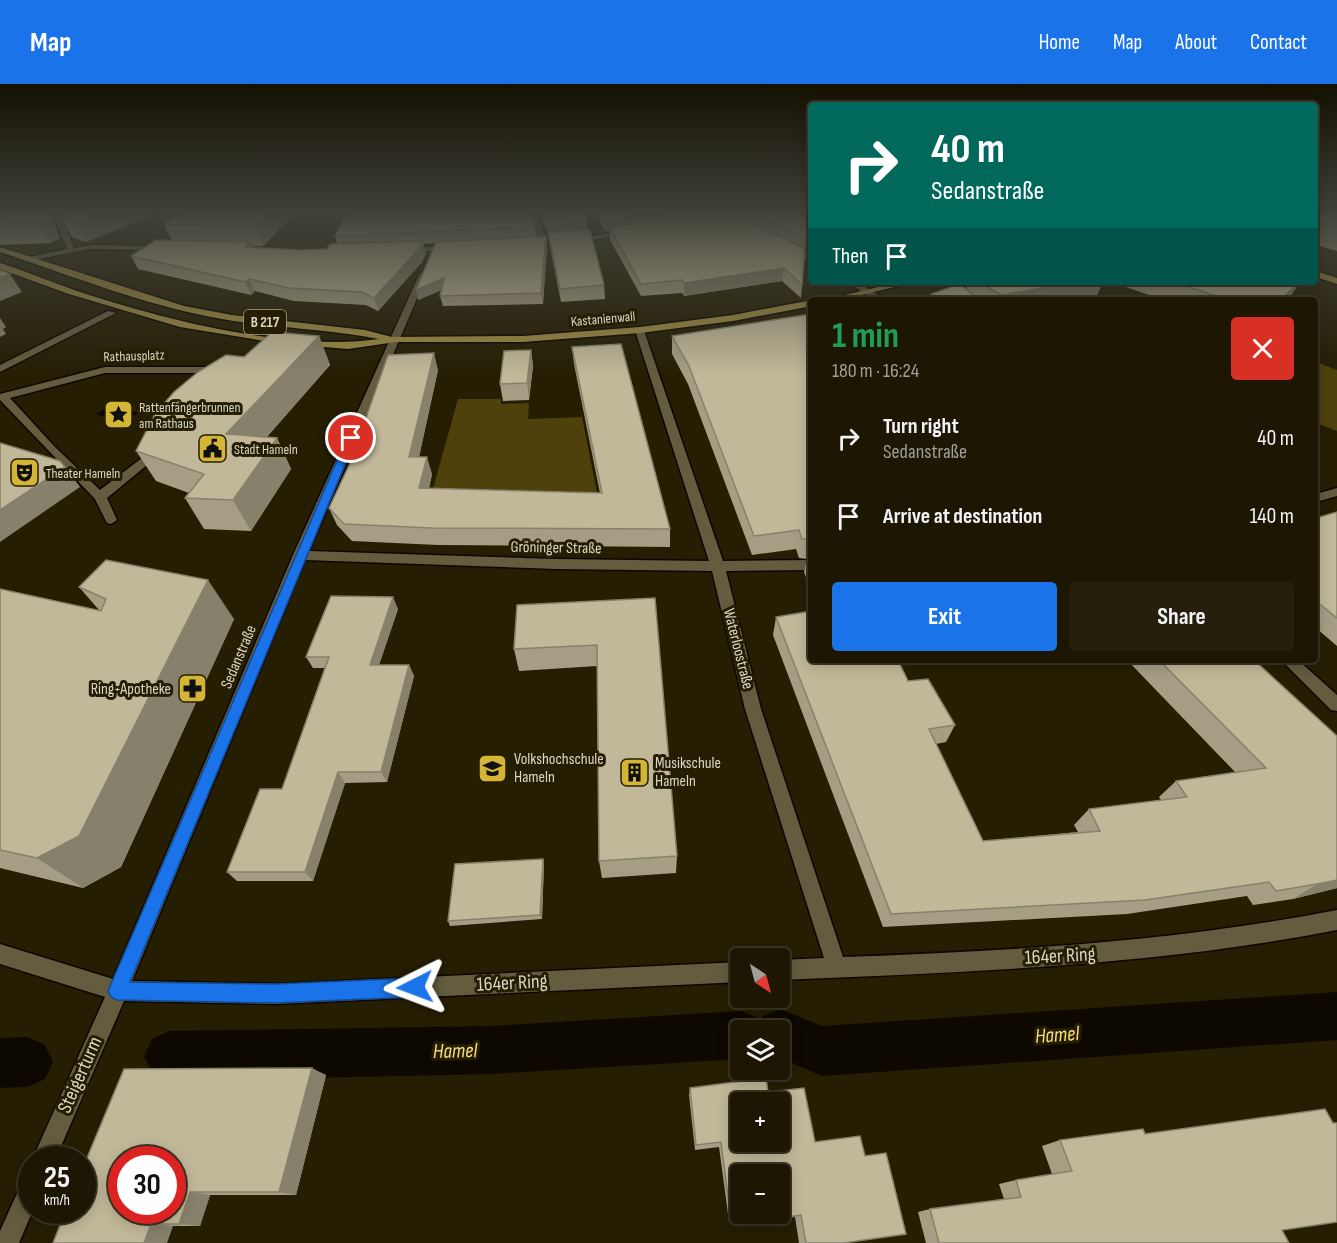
<!DOCTYPE html>
<meta charset="utf-8">
<style>
body{margin:0;font-family:"Sofia Sans Condensed",sans-serif;background:#251f0c;color:#f1f3f6;height:100vh;display:flex;flex-direction:column;font-size:22px;white-space:nowrap}
*{box-sizing:border-box;margin:0}
p{font-size:20px;color:#a09f99}
.icon{flex:none;width:33px;height:33px;fill:none;stroke:currentColor;stroke-width:2;stroke-linecap:round;stroke-linejoin:round}
.map{position:relative;flex:1;overflow:hidden}
.drawer{position:absolute;left:808px;top:213px;width:510px;height:366px;display:flex;flex-direction:column;background:#1c1602;border-radius:6px;box-shadow:0 3px 15px #0003,0 0 0 2px #3a3524}
.drawer>*{flex:none}
.banner{position:absolute;left:808px;top:18px;width:510px;height:183px;border-radius:6px;box-shadow:0 3px 15px #0003,0 0 0 2px #3a3524;background:#00695c;color:#fff;overflow:hidden}
.needle{width:39px;rotate:144deg}
.buttons{position:absolute;left:730px;top:864px;display:grid;gap:12px}
.buttons a{display:grid;place-items:center;width:60px;height:60px;border-radius:6px;background:#1c1602;box-shadow:0 3px 15px #0003,0 0 0 2px #3a3524;font-size:30px}
.speed{position:absolute;left:18px;top:1062px;display:flex;gap:12px;font-size:30px;font-weight:700;text-align:center}
.speed>*{display:grid;place-content:center;width:78px;height:78px;border-radius:50%;background:#1c1602;box-shadow:0 3px 15px #0003,0 0 0 2px #3a3524;line-height:1}
.speed small{font-size:15px;font-weight:400}
.speed .limit{border:9px solid #d22;background:#fff;color:#111}
.pin{position:absolute;display:grid;place-items:center;width:51px;height:51px;color:#fff;margin:-26px;border:3px solid #fff;border-radius:50%;box-shadow:0 2px 6px #0007}
.me{position:absolute;width:66px;margin:-33px;rotate:267deg;stroke-linejoin:round;filter:drop-shadow(0 0 4px #0008)}
.turn{display:flex;align-items:center;gap:21px;height:126px;padding:0 24px;font-size:27px}
.turn .icon{width:78px;height:78px;stroke-width:2.5}
.turn b{display:block;font-size:42px;line-height:51px}
.then{display:flex;align-items:center;height:57px;padding:0 24px;background:#0003;gap:12px;font-size:22px}
.round{display:grid;place-items:center;flex:none;width:63px;height:63px;border-radius:6px;background:#251f0c}
.head{display:flex;align-items:center;justify-content:space-between;height:102px;padding:0 24px}
h1{font-size:36px;font-weight:700;line-height:45px;color:#1e9e55}
.action{display:flex;gap:12px;margin-top:auto;padding:12px 24px}
.action a{flex:1;height:69px;border-radius:6px;background:#1a73e8;color:#fff;font-size:24px;font-weight:700;line-height:69px;text-align:center}
.action a+a{background:#251f0c;color:#f1f3f6}
ul{padding:0;list-style:none}
li{display:flex;align-items:center;gap:18px;height:78px;padding:0 24px}
li div{flex:1}
li b{display:block;font-size:22px}
li em{font-style:normal}
header{display:flex;align-items:center;gap:36px;box-sizing:border-box;height:84px;padding:0 30px;background:#1a73e8;color:#fff}
header strong{font-size:28px}
nav{display:flex;gap:33px;margin-inline-start:auto;font-size:21px}
.map>svg:first-child{display:block}
</style>
<header>
<strong>Map</strong>
<nav><a>Home</a><a>Map</a><a>About</a><a>Contact</a></nav>
</header>
<div class="map">
<svg width="1337" height="1159" viewBox="0 0 1337 1159">
<rect width="100%" height="100%" fill="#251e03"/>
<path fill="#4e410b" d="M1316 278 1337 286V347L1316 339Z
M458 315H501V320L529 319 528 335 582 333 600 424 429 419Z"/>
<path fill="#0d0901" d="M113 321 138 329 121 339 96 330Z"/>
<g fill="none" stroke-linecap="round" stroke-linejoin="round">
<path fill="#0d0901" fill-rule="evenodd" d="M1337 908V956L822 992 780 974V946H741V975L490 990 169 997 152 989 144 972 152 955 169 947 490 942 741 927 758 934 760 939 763 932 780 925 822 942Z
M28 953 45 961 53 978 45 995 28 1003 0 1004V954Z"/>
<defs>
<path id="street" d="M52 129H60L74 164 90 161 166 162 170 164 166 166 90 165 29 177V173L67 165Z
M530 129H538L548 161 541 159Z
M629 146H632V150L573 158 569 156Z
M454 162 458 164 457 166 406 168 402 166 406 164Z
M785 163H791L812 173V179L785 167Z
M423 188 427 191 309 467 556 475 709 477 635 246 643 244 723 477 812 476V486L726 487 761 625 843 873C1010 867 1173 858 1337 826V846C1153 882 967 888 780 896V876L824 874 745 625 712 487 556 485 305 476 132 897 275 900 741 878V898L275 920 124 917 55 1076H32L105 913 0 880V860L113 895 293 471 419 191Z
M847 198H857L886 216H875Z
M108 227 116 229 0 288V281Z
M105 283H222L227 286 222 289H105L10 314 54 362 100 406 155 364H163V368L107 414 117 436 111 440 107 439 95 415 0 316V310Z
M1337 404V412L1316 418V410Z
M1281 576H1298L1337 611V627L1331 626Z
M32 1090 33 1126 19 1159H0V1147L24 1094Z"/>
<path id="primary" d="M0 163 184 222 232 231 365 246 392 253 523 252 640 243 733 231 812 216V222L733 237 640 249 523 258H396L348 265 277 259 180 243 69 210 0 185V179C25 187 49 197 74 206 161 235 288 268 379 255 324 244 266 244 211 233 138 219 70 191 0 168Z
M1316 187 1337 194V200L1316 193Z
M899 198H915L841 216H824Z"/>
</defs>
<use href="#street" stroke="#0e0700" stroke-width="3"/>
<use href="#primary" stroke="#0e0700" stroke-width="3"/>
<use href="#street" fill="#645c3f" fill-rule="evenodd"/>
<use href="#primary" fill="#9c8942" fill-rule="evenodd"/>
</g>
<path fill="#a69e84" d="M0 129H51L60 154 50 159 0 161Z
M58 129H158L86 158 72 153Z
M182 129H295L263 162H252V164L302 166 327 165 337 159 335 152 535 143 537 152H546L547 162 543 220 443 222 440 212 441 206 418 216 436 159 423 160 426 169 422 178 378 227 366 221 294 217 255 207 251 211 138 185 131 172 172 157 164 140Z
M540 129H585L588 146 604 201 605 215 561 218 550 162 548 150Z
M596 129H812V166L805 163 801 214 782 197 684 212 682 209 641 212 610 156V146L605 147Z
M1316 129H1337V167L1316 161Z
M968 198H1103L1097 211 1070 216H929L931 210 966 205Z
M1111 198H1300L1288 216H1164Z
M812 230V510L804 488 807 475 799 474 796 465 752 471 688 300 672 270V252Z
M319 252 330 281 266 354H277L291 385 251 447 204 445 185 414 189 409 156 397 136 367 244 273Z
M572 263 670 445V463L438 461 352 457 337 441 329 424 438 286 419 373 432 390 429 405 600 409 574 280Z
M531 266 533 282 529 316 503 317 500 300Z
M1337 428V562L1316 544V434Z
M79 503 234 535 121 783 83 804 0 784V505L99 526Z
M655 514 677 772 676 789 602 794 599 777 597 582 519 587 514 565Z
M398 525 379 581H409L414 592 387 698 345 699 313 797H237L227 788 282 705 325 584H313L306 573Z
M776 533 908 597 955 641 946 658 936 660 983 757 1078 748 1074 741 1089 725 1161 716 1159 713 1176 697 1235 688 1127 576H1254L1337 804 1293 815 1253 821 1247 812 1127 830 883 843 773 551Z
M543 775 544 779 542 835 450 842 448 837Z
M326 991 296 1111H210L200 1142H173L53 1159Z
M690 1004 768 1008 815 1058 843 1159H799L795 1133 767 1137 766 1130H780L741 1090V1128L728 1130 719 1063 695 1066 689 1011Z
M1145 1050 1282 1146 1289 1159H926L918 1128 930 1125 1004 1115 999 1100 1016 1096 1052 1090 1042 1062 1060 1056Z"/>
<path fill="#87816b" d="M46 129H51L60 154 50 159 37 138Z
M95 129H158L86 158 74 137Z
M268 129H295L263 162 255 142Z
M641 129H685L611 146 610 144V146L605 147V135Z
M587 137 588 149 549 154 548 142Z
M546 152 547 162 543 220 541 209Z
M423 157 426 169 422 178 378 227 374 214Z
M250 158 255 171 245 163Z
M784 184 782 197 684 212V199Z
M10 190 22 208 0 217V193Z
M444 194 447 204 418 216 416 206Z
M249 195 255 207 251 211 245 198Z
M1076 198H1103L1097 211 1070 216H1000L1001 211Z
M1300 198 1288 216H1280Z
M0 234 6 243 3 245 6 250 0 253Z
M319 252 330 281 242 381 226 350Z
M531 266 533 282 529 316 527 299Z
M434 269 438 286 415 391 409 373Z
M277 354 291 385 251 447 233 416Z
M427 373 432 390 424 422 419 404Z
M65 383 80 403 0 458V426Z
M208 496 234 535 121 783 83 804 37 774Z
M393 513 398 525 375 592 370 581Z
M409 581 414 592 387 698 381 688Z
M338 688 345 699 313 797 305 788Z
M543 775 544 779 542 835 540 831Z
M1337 796V804L1293 815 1317 800Z
M312 984 326 991 296 1111 279 1108Z
M190 1108 210 1111 200 1142 179 1140Z
M151 1140 173 1142 167 1159H144Z"/>
<path fill="#c1b899" stroke="#87816b" stroke-width="1.5" fill-rule="evenodd" d="M0 129H46L47 132 37 138 0 140Z
M58 129H95L74 137 60 132Z
M182 129H268L255 142 164 140Z
M348 129H530L535 143 335 152Z
M543 129H585L587 137 548 142Z
M601 129H641L628 132 605 135Z
M674 129H732L805 165 802 201 784 184 684 199 682 196 641 200 610 144 633 140Z
M752 129H812V154L806 151V155Z
M1316 129H1337V143L1316 137Z
M590 146 604 201 560 205 548 148Z
M546 152 541 209 440 212 444 194 416 206 436 158Z
M156 156 250 158 245 163 302 166 327 165 330 160 423 157 419 165 374 214 362 208 289 204 249 195 245 198 131 172Z
M0 186 10 190 0 193Z
M978 198H1076L1001 211Z
M1174 198H1300L1280 216H1229Z
M960 200 979 216H933L930 214 935 213 931 210Z
M812 230V456L802 455 799 446 754 452 689 282 672 252Z
M272 248 319 252 226 350 277 354 233 416 185 414 204 390 136 367 155 330 174 308 198 288 226 271 244 273Z
M621 260 670 445 432 444 344 440 329 424 351 377 388 271 434 269 409 373H427L419 404 602 409 572 263Z
M531 266 527 299 500 300 504 267Z
M0 359 60 377 65 383 0 426Z
M1337 428V534L1316 517V434Z
M812 469V480L808 470Z
M106 476 208 496 79 752 37 774 0 766V505L101 527 106 515 79 503Z
M331 512 393 513 370 581H409L381 688H338L305 788H227L260 705H282L329 573H306Z
M655 514 677 772 599 777 597 561 514 565 517 521Z
M812 527V576H898L908 597 928 595 955 641 929 645 983 757 1100 747 1089 725 1187 713 1176 697 1266 684 1159 576H1254L1337 652V796L1317 800 1276 807 1269 798 1145 816 891 830 776 533Z
M543 775 540 831 448 837 455 780Z
M312 984 279 1108H190L179 1140H151L144 1159H53L66 1126H82V1086L124 985ZM122 1076H172V1126H122Z
M766 994 768 1008 804 1004 815 1058 860 1052 865 1072 886 1069 906 1150 843 1159H806L801 1131 772 1135 770 1130H780V1090H741V1126L730 1127 721 1058 696 1061 690 1004ZM741 1018H780V1058H741Z
M1325 1025 1333 1039H1337V1138L1282 1146 1289 1159H939L930 1125 1021 1113 1016 1096 1072 1087 1060 1056 1143 1045 1145 1050Z"/>
<linearGradient id="sky" x2="0" y2="1"><stop stop-color="#141002"/><stop offset="0.44" stop-color="#404139"/><stop offset="1" stop-color="#404139" stop-opacity="0"/></linearGradient>
<rect width="1337" height="291" fill="url(#sky)"/>
<path fill="#1a73e8" stroke="#114b97" stroke-width="1.5" d="M348 351 356 354 130 898 275 900 415 894 421 897 424 903 421 910 415 913 275 919 117 916 111 913 108 907 111 900Z"/>
<defs>
<symbol id="sight-square" viewBox="-11 -11 22 22"><rect x="-9" y="-9" width="18" height="18" rx="4" fill="#d5b535" stroke="#251e03"/><path d="M0-6L1.8-2.2L6-1.7L2.9 1.2L3.7 5.4L0 3.3L-3.7 5.4L-2.9 1.2L-6-1.7L-1.8-2.2Z" fill="#111"/></symbol>
<symbol id="civic-square" viewBox="-11 -11 22 22"><rect x="-9" y="-9" width="18" height="18" rx="4" fill="#d5b535" stroke="#251e03"/><path d="M-.6-6.5H3V-4.5H.6V-3L4-1V1h2V6H-6V1h2V-1L-.6-3ZM-1.2 2.5V6h2.4V2.5Z" fill="#111"/></symbol>
<symbol id="theatre-square" viewBox="-11 -11 22 22"><rect x="-9" y="-9" width="18" height="18" rx="4" fill="#d5b535" stroke="#251e03"/><path d="M-5-5.5Q0-4 5-5.5V0Q5 5 0 6Q-5 5-5 0ZM-3.3-2.5H-1v1.5H-3.3ZM1-2.5H3.3v1.5H1ZM-2.8 1Q0 5.5 2.8 1Z" fill="#111"/></symbol>
<symbol id="pharmacy-square" viewBox="-11 -11 22 22"><rect x="-9" y="-9" width="18" height="18" rx="4" fill="#d5b535" stroke="#251e03"/><path d="M-2-6h4v4h4v4h-4v4h-4v-4h-4v-4h4Z" fill="#111"/></symbol>
<symbol id="university-square" viewBox="-11 -11 22 22"><rect x="-9" y="-9" width="18" height="18" rx="4" fill="#d5b535" stroke="#251e03"/><path d="M0-5L7-2L0 1L-7-2ZM-4 1L0 2.5L4 1V4Q0 6-4 4Z" fill="#111"/></symbol>
<symbol id="building-square" viewBox="-11 -11 22 22"><rect x="-9" y="-9" width="18" height="18" rx="4" fill="#d5b535" stroke="#251e03"/><path d="M-4-6H4V6H1V3H-1V6H-4ZM-2.5-4.3h1.7v1.8h-1.7ZM.8-4.3h1.7v1.8H.8ZM-2.5-1h1.7V.8h-1.7ZM.8-1h1.7V.8H.8Z" fill="#111"/></symbol>
</defs>
<g fill-rule="evenodd">
<use href="#sight-square" x="102" y="314" width="33" height="33"/>
<use href="#civic-square" x="196" y="348" width="33" height="33"/>
<use href="#theatre-square" x="8" y="372" width="33" height="33"/>
<use href="#pharmacy-square" x="176" y="588" width="33" height="33"/>
<use href="#university-square" x="476" y="668" width="33" height="33"/>
<use href="#building-square" x="618" y="672" width="33" height="33"/>
</g>
<g text-anchor="middle" dominant-baseline="central" stroke-width="6" stroke-linejoin="round" paint-order="stroke">
<g font-size="14" fill="#dad6c6" stroke="#251e03">
<text transform="translate(603 235) rotate(-5)">Kastanienwall</text>
<text transform="translate(134 272) rotate(-2)">Rathausplatz</text>
</g>
<g font-size="14" fill="#dad6c6" stroke="#251e03" text-anchor="start">
<text x="139" y="323">Rattenfängerbrunnen<tspan x="139" dy="16">am Rathaus</tspan></text>
<text x="234" y="365">Stadt Hameln</text>
<text x="46" y="389">Theater Hameln</text>
</g>
<rect fill="#251e03" stroke="#a49f8c" stroke-width="1.5" x="244" y="226" width="42" height="24" rx="4.5"/>
<g font-size="15" font-weight="bold" fill="#dad6c6">
<text x="265" y="238">B 217</text>
</g>
<g font-size="16" fill="#dad6c6" stroke="#251e03">
<text transform="translate(556 464) rotate(1)">Gröninger Straße</text>
<text transform="translate(738 565) rotate(76)">Waterloostraße</text>
<text transform="translate(239 573) rotate(-67)">Sedanstraße</text>
</g>
<g font-size="16" fill="#dad6c6" stroke="#251e03" text-anchor="start">
<text x="171" y="605" text-anchor="end">Ring-Apotheke</text>
<text x="514" y="675">Volkshochschule<tspan x="514" dy="18">Hameln</tspan></text>
<text x="655" y="679">Musikschule<tspan x="655" dy="18">Hameln</tspan></text>
</g>
<g font-size="20" fill="#dad6c6" stroke="#251e03">
<text transform="translate(1060 872) rotate(-3)">164er Ring</text>
<text transform="translate(512 899) rotate(-3)">164er Ring</text>
<text transform="translate(80 991) rotate(-66)">Steigerturm</text>
</g>
<g font-size="21" font-style="italic" fill="#fadf7a" stroke="#251e03">
<text transform="translate(1057 951) rotate(-4)">Hamel</text>
<text transform="translate(455 967) rotate(-1)">Hamel</text>
</g>
</g>
</svg>
<div class="buttons">
<a><svg class="needle" viewBox="-14 -14 28 28"><path d="M0-13l5 13h-10z" fill="#e53935"/><path d="M0 13l5-13h-10z" fill="#a09f99"/></svg></a>
<a><svg class="icon" aria-label="layers" viewBox="0 0 24 24"><path d="M12 4l9 5-9 5-9-5zM3 14l9 5 9-5"/></svg></a>
<a>+</a>
<a>−</a>
</div>
<div class="speed"><div>25<small>km/h</small></div><div class="limit">30</div></div>
<div class="pin" style="left:351px;top:354px;background:#d93025"><svg class="icon" aria-label="arrive" viewBox="0 0 24 24"><path d="M6 21V4h12l-3 4 3 4H6"/></svg></div>
<svg class="me" style="left:415px;top:903px" viewBox="-20 -20 40 40"><path d="M0-17L14 15 0 8-14 15z" fill="#1a73e8" stroke="#fff" stroke-width="4"/></svg>
<div class="banner">
<div class="turn"><svg class="icon" aria-label="right" viewBox="0 0 24 24"><path d="M7 20v-9h11M14 6l5 5-5 5"/></svg><div><b>40 m</b>Sedanstraße</div></div>
<div class="then">Then<svg class="icon" aria-label="arrive" viewBox="0 0 24 24"><path d="M6 21V4h12l-3 4 3 4H6"/></svg></div>
</div>
<section class="drawer">
<div class="head"><div><h1>1 min</h1><p>180 m · 16:24</p></div><a class="round" style="background:#d93025;color:#fff"><svg class="icon" aria-label="close" viewBox="0 0 24 24"><path d="M6 6l12 12M18 6L6 18"/></svg></a></div>
<ul>
<li><svg class="icon" aria-label="right" viewBox="0 0 24 24"><path d="M7 20v-9h11M14 6l5 5-5 5"/></svg><div><b>Turn right</b><p>Sedanstraße</p></div><em>40 m</em></li>
<li><svg class="icon" aria-label="arrive" viewBox="0 0 24 24"><path d="M6 21V4h12l-3 4 3 4H6"/></svg><div><b>Arrive at destination</b></div><em>140 m</em></li>
</ul>
<div class="action"><a>Exit</a><a>Share</a></div>
</section>
</div>
